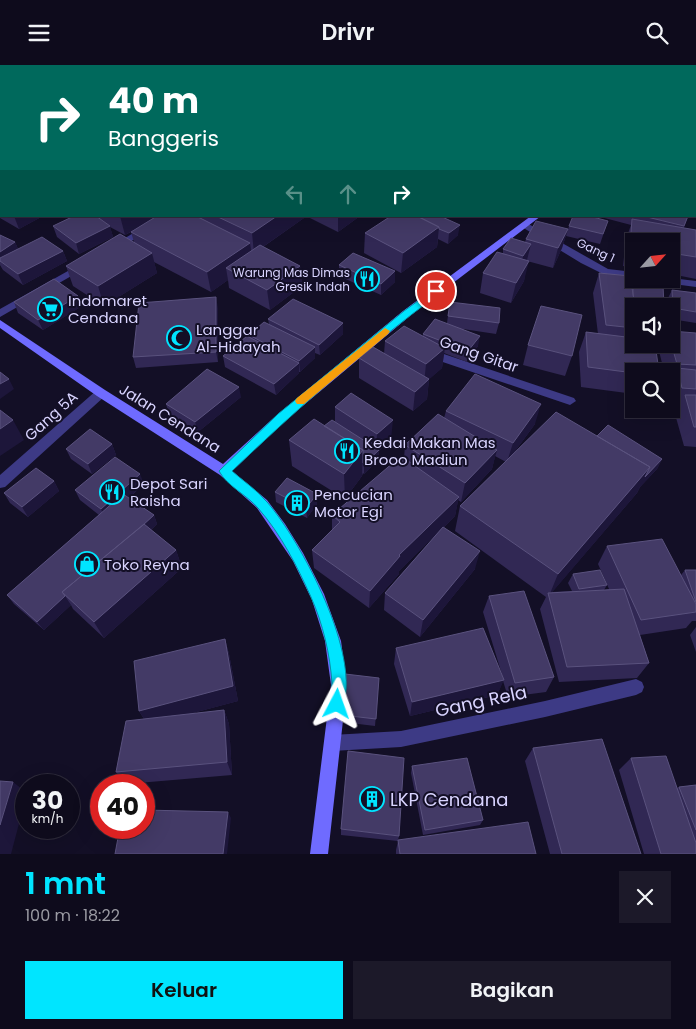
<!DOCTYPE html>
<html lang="id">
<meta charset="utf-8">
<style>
body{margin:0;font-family:Poppins,sans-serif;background:#1c1929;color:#f1f3f6;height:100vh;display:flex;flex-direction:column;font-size:19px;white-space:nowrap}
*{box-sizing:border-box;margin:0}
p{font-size:16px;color:#9b9ba3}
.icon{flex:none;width:28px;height:28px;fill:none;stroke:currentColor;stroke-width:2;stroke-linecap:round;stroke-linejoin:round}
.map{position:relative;height:789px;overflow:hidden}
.details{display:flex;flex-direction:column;background:#0e0b1c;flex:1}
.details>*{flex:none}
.hud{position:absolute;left:0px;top:0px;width:696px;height:152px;box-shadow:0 5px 20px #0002,0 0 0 1px #2e2b3b;background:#00695c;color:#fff;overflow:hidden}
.needle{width:32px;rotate:63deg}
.buttons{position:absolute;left:625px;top:168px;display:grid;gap:10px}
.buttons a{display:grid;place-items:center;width:55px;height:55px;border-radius:0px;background:#0e0b1c;box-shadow:0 5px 20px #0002,0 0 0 1px #2e2b3b;font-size:25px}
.speed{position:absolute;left:15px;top:709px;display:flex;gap:10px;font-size:25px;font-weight:700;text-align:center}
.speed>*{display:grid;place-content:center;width:65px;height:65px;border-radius:50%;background:#0e0b1c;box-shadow:0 5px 20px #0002,0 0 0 1px #2e2b3b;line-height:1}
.speed small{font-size:12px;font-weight:400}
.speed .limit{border:8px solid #d22;background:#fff;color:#111}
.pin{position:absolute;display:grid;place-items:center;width:42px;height:42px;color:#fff;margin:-21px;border:2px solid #fff;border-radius:50%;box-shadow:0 1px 5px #0007}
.me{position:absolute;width:55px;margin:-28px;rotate:4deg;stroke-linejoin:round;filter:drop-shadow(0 0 4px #0008)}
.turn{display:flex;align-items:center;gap:18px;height:105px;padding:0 25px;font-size:22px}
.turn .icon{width:65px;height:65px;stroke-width:2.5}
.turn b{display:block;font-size:35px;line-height:42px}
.lanes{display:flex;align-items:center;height:48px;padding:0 25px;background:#0003;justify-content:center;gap:25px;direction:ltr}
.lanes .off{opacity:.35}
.round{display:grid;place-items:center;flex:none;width:52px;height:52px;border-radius:0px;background:#1c1929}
.headline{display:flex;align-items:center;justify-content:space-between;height:85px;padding:0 25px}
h1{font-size:30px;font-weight:600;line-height:38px;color:#00e5ff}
.cta{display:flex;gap:10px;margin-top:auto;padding:10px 25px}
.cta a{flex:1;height:58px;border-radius:0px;background:#00e5ff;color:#111;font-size:20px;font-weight:600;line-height:58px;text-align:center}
.cta a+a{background:#1c1929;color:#f1f3f6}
header{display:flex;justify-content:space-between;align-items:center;height:65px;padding:0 25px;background:#0e0b1c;font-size:22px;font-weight:600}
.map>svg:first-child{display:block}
</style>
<header><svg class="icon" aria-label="menu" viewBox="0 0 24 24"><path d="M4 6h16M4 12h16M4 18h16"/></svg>Drivr<svg class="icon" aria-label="search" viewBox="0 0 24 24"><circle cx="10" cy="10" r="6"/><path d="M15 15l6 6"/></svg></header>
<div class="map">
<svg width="696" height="789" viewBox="0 0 696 789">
<rect width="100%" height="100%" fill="#130f26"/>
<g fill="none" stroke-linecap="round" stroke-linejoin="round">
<path fill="#3d3a85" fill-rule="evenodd" d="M0 91H1V95H0Z
M695 107H696V113H695Z
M161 151H172L117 185H111L109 183Z
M525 157 608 204 634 207V213L603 209 581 198 522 162V158Z
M84 197 87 198V202L0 252V244Z
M671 213 696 216V222L658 217 653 214Z
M429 284 574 333 576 336 570 340 425 291 423 288Z
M101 324 107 328 105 331 5 422 0 423V410L97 325Z
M636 614 642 617 644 622 642 627 636 630 545 652 401 682 332 686 326 684 324 678 326 672 332 670 401 666 545 636Z"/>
<path fill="#6f6bff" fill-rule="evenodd" d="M695 36H696V40H695Z
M531 151H541L411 250 286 355 232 406 267 435 285 459 303 488 324 529 341 576 347 620 328 789H310L331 620 325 576 312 535 293 496 257 443 220 410 97 331 0 263V255L105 325 223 399 278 349 403 246Z"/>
</g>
<path fill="#312854" d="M0 0H94L92 1H1V20H0Z
M219 0H410L408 1H217Z
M447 0H532L531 1H447Z
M613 0H670L669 1H612Z
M695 4H696V23H695Z
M695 72H696V109H695Z
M1 120V151H43L19 164 0 153V121Z
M74 151H304V153L263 182 300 201 302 221 270 245 229 223 228 215 211 227 154 197 157 208 104 241 73 221 66 201 134 177 131 167 125 170 110 162 113 172 79 189 57 172 53 161Z
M306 151H360L338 167Z
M440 151 458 170 448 179 438 174 437 182 401 208 364 188 365 168Z
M597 151H688L684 163 696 165V214L671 209V176H634V203L623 201 626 174 631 160Z
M608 156 600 179 566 171 569 161Z
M568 164 562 183 553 203 527 196 524 216 511 238 480 228 483 208 503 189V184L525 177 526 174Z
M0 170 15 177 18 184 63 186 67 196 23 220 3 205 0 200Z
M339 200 395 206V217L381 230 339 211Z
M599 208 632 220 633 216 634 329 581 322 579 287 586 267 598 269 593 228Z
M672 225 696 228V258L671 254V241H668L667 235Z
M78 231 82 241 43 265 18 248 14 237Z
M450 237 499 258 496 269 463 264 478 281 467 297 444 288 442 303 429 314 427 334 413 346 359 313V293L384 289 385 276 423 271V269L447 258Z
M218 243V297L136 303 133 292Z
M268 254 343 258V269L320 290 315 288V293L300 307H299V308L276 330 225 302 223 291 249 272V270L269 259Z
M696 268V382L684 381 675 349 678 343H672L671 340V306H664L659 286 662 279H671Z
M528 280 572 291 565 311 523 300Z
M241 332 198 367 169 349 166 339Z
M335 342 391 374 379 386 378 395 364 409 363 408 362 411 345 434 292 401 289 375 335 357Z
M446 346 535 359 513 389 597 371 662 394 657 404 640 422 637 428 552 527 572 526 568 518 573 509 607 520 604 525 609 524 598 499 607 481 681 510 685 505H696V556H692L686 563 640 570 649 598 637 613 559 617 540 544 546 532 455 466 460 441 506 397 495 391 492 404 461 437 458 435 455 451 444 462 475 504 420 572 384 545 385 528 440 465 399 506V509L369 543 314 503 312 485 332 465V450L404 394 405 380 444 353Z
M112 379 116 390 92 409 71 394 66 384Z
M54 416 59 426 28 452 10 438 4 428Z
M144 419 129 433 154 450 157 459 151 465 176 485 182 503 104 573 73 544 71 540 44 565 14 539 7 530 99 450 80 435 75 425Z
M275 427 317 429V439L307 453 276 437Z
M489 531 554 612 546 627 508 632 503 616 497 630 410 651 394 599 396 583 503 613 483 547Z
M696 562V587L690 570Z
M225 574 229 589 238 636 189 649 224 645 229 659 232 710 126 719 116 707 144 654 139 646Z
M379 613 375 661 342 657V650Z
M533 683 641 789H550L525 696Z
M631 693 677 723 679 722 696 720V789H644L619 705Z
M412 701 483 755 480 760 423 770 411 708Z
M341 764 399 771 398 775 536 789H396V785L398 776 341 770Z"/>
<path fill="#1d163a" d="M39 0H94L92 1H37Z
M301 0H322V1H299Z
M353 0H378V1H353Z
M399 0H410L408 1H399Z
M14 151H43L19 164Z
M120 151H158L125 170Z
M277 151H304V153L254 188 252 168Z
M338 151H360L338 167Z
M460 160 458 170 448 179 449 168Z
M110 161 113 172 79 189 76 178Z
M439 162 437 182 401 208 403 188Z
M568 164 562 183 553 203 558 183Z
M15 177 20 188 0 196V187Z
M250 178 253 197 226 203 228 215 211 227 207 207Z
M531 179 526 199 519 211 523 191Z
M63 186 67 196 23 220 18 209Z
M152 188 157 208 104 241 98 221Z
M529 196 524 216 511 238 516 218Z
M300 201 302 221 270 245 267 225Z
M395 206V217L381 230V219Z
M78 231 82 241 43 265 38 255Z
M216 232 218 243V297L216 287Z
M343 258V269L320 290 319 280Z
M480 271 478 281 467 297 468 286Z
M315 282V293L300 307 299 296Z
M445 283 442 303 424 319 426 299Z
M299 298V308L276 330 274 319Z
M9 314 14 324 0 334V319Z
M429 314 427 334 413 346 415 327Z
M239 322 241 332 198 367 195 357Z
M541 339 535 359 507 397 513 378Z
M13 355 24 375 0 391V364Z
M393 355 391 374 379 386 378 395 364 409V399L376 388 377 369Z
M112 379 116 390 92 409 88 399Z
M363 385 362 411 345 434 344 409Z
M497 385 492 404 461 437 465 418Z
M662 394 657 404 640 422 645 412Z
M650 402 637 428 549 531 558 509Z
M140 409 144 419 105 454 101 444Z
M54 416 59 426 28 452 22 442Z
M317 429V439L307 453 306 443Z
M459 432 455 451 399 506V509L369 543 370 526 399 490Z
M154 450 157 459 74 537 66 530Z
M176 485 182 503 104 573 94 557Z
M480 486 475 504 420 572 423 555Z
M65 531 71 540 44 565 37 557Z
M225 574 229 589 238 636 148 660 139 646Z
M504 615 497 630 410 651 412 637Z
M224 645 229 659 232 710 227 697Z
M13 717 26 727V732L11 789H0V760Z
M228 747 231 753 227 789H223Z"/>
<path fill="#433a66" stroke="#5a527e" d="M6 0H39L37 1H10Z
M219 0H252L256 1H217Z
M264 0H301L299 1H267Z
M371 0H397L394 1H369Z
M547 0H583L582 1H546Z
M674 0H679L685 1H673Z
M695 4H696V13H695Z
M695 72H696V85H695Z
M695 86 696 87V98H695Z
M1 120V139L0 138V121Z
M74 151H96L110 161 76 178 53 161Z
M157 151H196L250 178 207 207 131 167Z
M216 151H277L252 168Z
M391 151H417L439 162 403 188 365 168Z
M417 151H440L460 160 449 168 439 164V162Z
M573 151H589L608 156 603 169 569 161Z
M643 151H688L684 161Z
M632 154 696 165V192L671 188V176H634V182L630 181Z
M536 156 568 164 558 183 526 174Z
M120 169 152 188 98 221 66 201Z
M0 170 15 177 0 187Z
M42 172 63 186 18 209 0 196V193Z
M511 173 531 179 523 191 503 184Z
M260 180 300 201 267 225 226 203Z
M497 187 529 196 516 218 483 208Z
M353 188 395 206 381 219 339 200Z
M599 208 630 211 635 241H634V263L606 260Z
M54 214 78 231 38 255 14 237Z
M633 216 663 220 664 241H635L633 229Z
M672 225 696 228V247L673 243Z
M216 232V287L133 292 139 238Z
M293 234 343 258 319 280 268 254Z
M450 237 500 243 499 258 448 251Z
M541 241 582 250 572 291 528 280Z
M435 254 480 271 468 286 423 269Z
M264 257 315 282 299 296 249 270Z
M404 261 445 283 426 299 385 276Z
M671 266 696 268V300L677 299 671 278Z
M586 267 634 273V279H655L659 306H634V308L588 302Z
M247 271 299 298 274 319 223 291Z
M373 282 429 314 415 327 359 293Z
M677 303 696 305V324L682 323Z
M207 304 239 322 195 357 166 339Z
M0 307 9 314 0 319Z
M475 309 541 339 513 378 446 346Z
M351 328 393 355 377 369 335 342Z
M685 330H696V362H694Z
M0 345 13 355 0 364Z
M556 347 650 402 558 509 460 441Z
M438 349 497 385 465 418 405 380Z
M314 354 363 385 344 409 289 375Z
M332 355 379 385 364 399 363 398V385L324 361Z
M608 360 662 394 645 412 650 402 597 371Z
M90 364 112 379 88 399 66 384Z
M401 391 459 432 399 490 400 491 370 526 312 485 340 457 332 450Z
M115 392 140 409 101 444 75 425Z
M36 403 54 416 22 442 4 428Z
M287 413 317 429 306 443 275 427Z
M123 429 154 450 142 461 62 527 65 531 37 557 7 530Z
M144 459 176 485 94 557 62 527Z
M443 462 480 486 423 555 385 528Z
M662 474 696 539V547L641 555 607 481Z
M600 505 607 520 579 524 573 509Z
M685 505H696V537Z
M624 524 649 598 567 602 548 528Z
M524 526 554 612 515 618 489 531Z
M483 563 504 615 412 637 396 583Z
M225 574 233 621 139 646 134 596Z
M345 609 379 613 376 654 342 650Z
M224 645 227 697 116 707 126 656Z
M602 674 641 789H562L533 683Z
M348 686 404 693 399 771 341 764Z
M666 691 696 778V789H661L631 693Z
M467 693 483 755 425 765 412 701Z
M0 716 13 717 0 760Z
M696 720V765L679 722Z
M144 745 228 747 223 789H115L120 762H144Z
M528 757 536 789H400L398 775Z"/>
<path fill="#00e5ff" stroke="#0095a6" d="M436 223 441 226 440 228C367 282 298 343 232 406 243 416 257 425 267 437 301 476 363 592 342 644L337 646 332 644C328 635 332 627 332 618 330 589 323 559 311 532 297 501 281 469 258 443 247 430 227 421 219 406L278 349 404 246Z"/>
<path fill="#f59e0b" d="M385 263 390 266 388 269 304 339H297L295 336 297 333Z"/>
<defs>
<symbol id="restaurant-ring" viewBox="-11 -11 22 22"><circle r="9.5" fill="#130f26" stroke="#00e5ff" stroke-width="1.5"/><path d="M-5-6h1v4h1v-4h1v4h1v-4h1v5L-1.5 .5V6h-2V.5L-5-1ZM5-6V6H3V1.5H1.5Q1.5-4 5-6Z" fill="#00e5ff"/></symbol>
<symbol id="supermarket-ring" viewBox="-11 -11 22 22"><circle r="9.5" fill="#130f26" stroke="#00e5ff" stroke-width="1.5"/><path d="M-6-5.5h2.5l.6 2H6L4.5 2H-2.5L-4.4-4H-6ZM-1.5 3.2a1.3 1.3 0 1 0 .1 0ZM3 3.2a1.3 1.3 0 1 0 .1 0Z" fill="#00e5ff"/></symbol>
<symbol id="mosque-ring" viewBox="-11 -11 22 22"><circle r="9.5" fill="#130f26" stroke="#00e5ff" stroke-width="1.5"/><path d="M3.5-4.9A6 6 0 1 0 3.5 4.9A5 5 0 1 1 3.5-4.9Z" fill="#00e5ff"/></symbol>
<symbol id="building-ring" viewBox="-11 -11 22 22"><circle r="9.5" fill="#130f26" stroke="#00e5ff" stroke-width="1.5"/><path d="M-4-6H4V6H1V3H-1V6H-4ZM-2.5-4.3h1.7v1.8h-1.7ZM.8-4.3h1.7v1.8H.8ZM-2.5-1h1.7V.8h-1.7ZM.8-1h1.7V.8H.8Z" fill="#00e5ff"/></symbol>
<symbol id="shop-ring" viewBox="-11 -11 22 22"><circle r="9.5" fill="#130f26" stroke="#00e5ff" stroke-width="1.5"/><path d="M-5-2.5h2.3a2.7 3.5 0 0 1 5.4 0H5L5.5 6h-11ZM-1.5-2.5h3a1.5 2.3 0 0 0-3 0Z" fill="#00e5ff"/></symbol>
</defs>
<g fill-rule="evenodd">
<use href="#restaurant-ring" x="353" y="200" width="28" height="28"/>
<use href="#supermarket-ring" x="36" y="230" width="28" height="28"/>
<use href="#mosque-ring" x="165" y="259" width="28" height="28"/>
<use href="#restaurant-ring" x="333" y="372" width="28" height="28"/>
<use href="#restaurant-ring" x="98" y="413" width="28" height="28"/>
<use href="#building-ring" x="283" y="424" width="28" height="28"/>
<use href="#shop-ring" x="73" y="485" width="28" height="28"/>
<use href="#building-ring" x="358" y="720" width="28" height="28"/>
</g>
<g text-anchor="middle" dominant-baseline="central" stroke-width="4" stroke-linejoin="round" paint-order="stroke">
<g font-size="12" fill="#d9d4ff" stroke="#130f26">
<text transform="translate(596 185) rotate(25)">Gang 1</text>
</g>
<g font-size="12" fill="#d9d4ff" stroke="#130f26" text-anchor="end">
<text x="350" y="207">Warung Mas Dimas<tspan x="350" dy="14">Gresik Indah</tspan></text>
</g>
<g font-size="15" fill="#d9d4ff" stroke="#130f26" text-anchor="start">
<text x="68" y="235">Indomaret<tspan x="68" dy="17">Cendana</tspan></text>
<text x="196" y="264">Langgar<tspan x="196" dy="17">Al-Hidayah</tspan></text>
<text x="364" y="377">Kedai Makan Mas<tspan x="364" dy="17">Brooo Madiun</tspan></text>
<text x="130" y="418">Depot Sari<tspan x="130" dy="17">Raisha</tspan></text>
<text x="314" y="429">Pencucian<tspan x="314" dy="17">Motor Egi</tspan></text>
<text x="104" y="499">Toko Reyna</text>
</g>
<g font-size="15" fill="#d9d4ff" stroke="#130f26">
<text transform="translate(479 289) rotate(19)">Gang Gitar</text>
<text transform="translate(51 351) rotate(-42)">Gang 5A</text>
<text transform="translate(170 353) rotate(32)">Jalan Cendana</text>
</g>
<g font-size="18" fill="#d9d4ff" stroke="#130f26">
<text transform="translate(481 636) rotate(-12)">Gang Rela</text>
</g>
<g font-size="18" fill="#d9d4ff" stroke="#130f26" text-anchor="start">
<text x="390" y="734">LKP Cendana</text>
</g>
</g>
</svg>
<div class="buttons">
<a><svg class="needle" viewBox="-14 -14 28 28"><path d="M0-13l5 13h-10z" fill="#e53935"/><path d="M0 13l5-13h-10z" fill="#9b9ba3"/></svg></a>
<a><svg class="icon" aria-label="sound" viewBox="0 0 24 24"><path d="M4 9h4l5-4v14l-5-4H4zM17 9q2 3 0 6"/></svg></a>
<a><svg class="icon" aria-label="search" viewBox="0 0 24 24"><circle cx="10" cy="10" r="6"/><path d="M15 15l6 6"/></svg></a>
</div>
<div class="speed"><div>30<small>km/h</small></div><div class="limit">40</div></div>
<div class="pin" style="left:436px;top:226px;background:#d93025"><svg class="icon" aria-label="arrive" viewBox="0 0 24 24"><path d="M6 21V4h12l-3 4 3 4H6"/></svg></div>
<svg class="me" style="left:337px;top:639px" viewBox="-20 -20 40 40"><path d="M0-17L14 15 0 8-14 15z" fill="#00e5ff" stroke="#fff" stroke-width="4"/></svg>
<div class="hud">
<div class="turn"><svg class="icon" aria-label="right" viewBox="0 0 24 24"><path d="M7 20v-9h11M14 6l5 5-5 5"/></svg><div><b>40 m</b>Banggeris</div></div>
<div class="lanes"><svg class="icon off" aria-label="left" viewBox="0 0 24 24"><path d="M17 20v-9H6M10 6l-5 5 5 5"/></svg><svg class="icon off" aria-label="ahead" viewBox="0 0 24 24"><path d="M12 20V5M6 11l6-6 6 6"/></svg><svg class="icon" aria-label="right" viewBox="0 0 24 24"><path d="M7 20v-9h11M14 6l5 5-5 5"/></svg></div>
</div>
</div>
<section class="details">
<div class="headline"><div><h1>1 mnt</h1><p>100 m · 18:22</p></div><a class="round"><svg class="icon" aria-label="close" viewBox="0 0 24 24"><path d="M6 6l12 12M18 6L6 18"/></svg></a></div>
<div class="cta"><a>Keluar</a><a>Bagikan</a></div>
</section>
